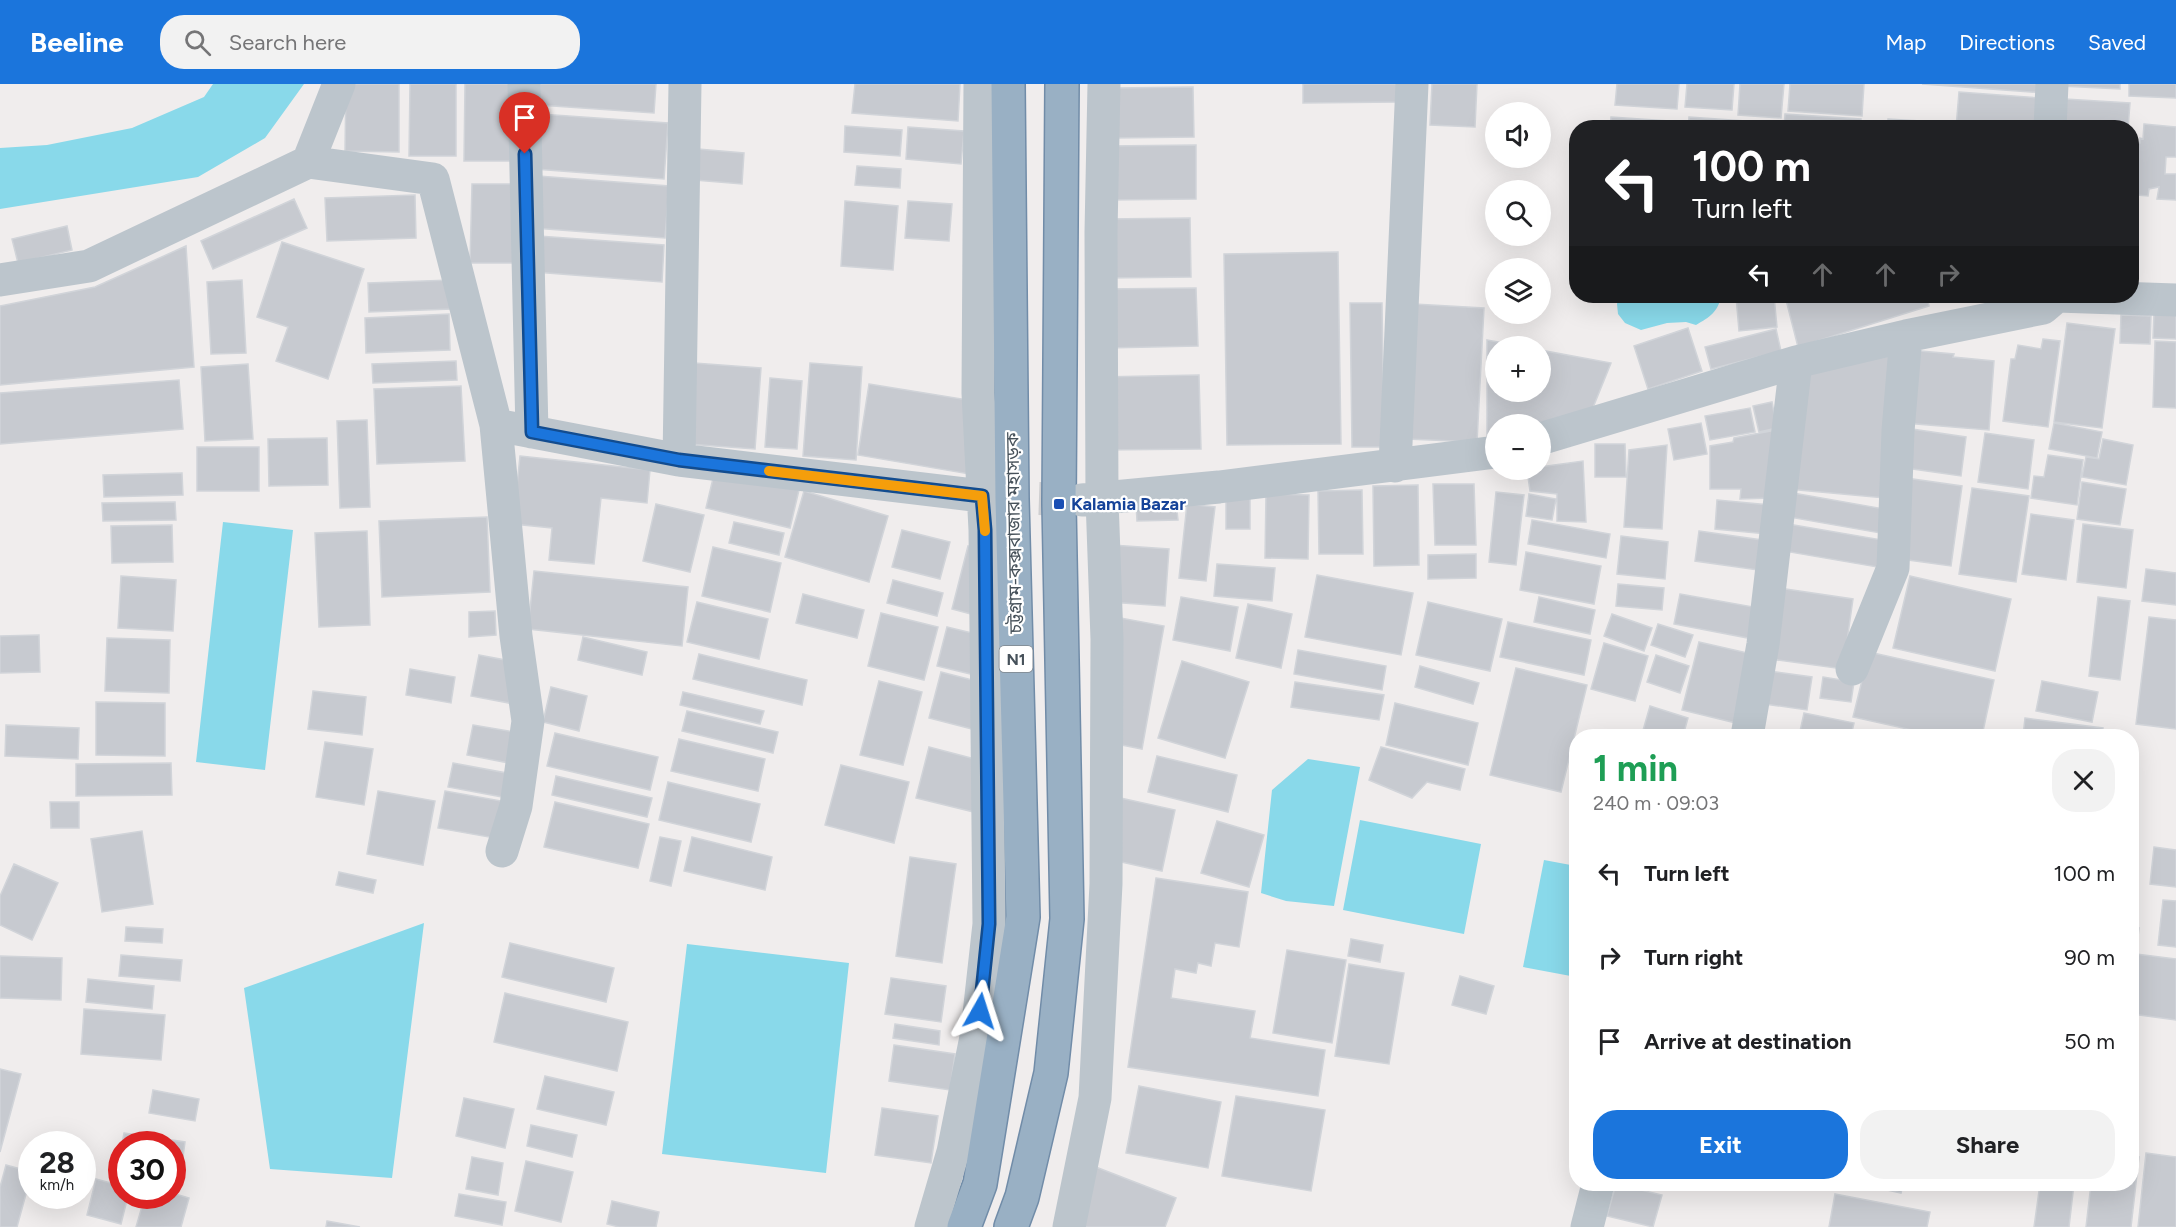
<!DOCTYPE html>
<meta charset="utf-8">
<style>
body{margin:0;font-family:Figtree,"Noto Sans Bengali",sans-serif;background:#f2f2f2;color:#202124;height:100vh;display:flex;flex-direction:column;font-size:22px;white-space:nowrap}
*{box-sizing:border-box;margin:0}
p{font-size:20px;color:#757577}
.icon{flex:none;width:33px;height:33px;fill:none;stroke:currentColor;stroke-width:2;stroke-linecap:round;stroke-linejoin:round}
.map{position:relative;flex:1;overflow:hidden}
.sheet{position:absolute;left:1569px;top:645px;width:570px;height:462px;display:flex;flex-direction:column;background:#fff;border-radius:24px;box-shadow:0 6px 24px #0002}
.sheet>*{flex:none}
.top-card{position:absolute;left:1569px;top:36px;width:570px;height:183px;border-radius:24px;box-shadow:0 6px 24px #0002;background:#202124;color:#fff;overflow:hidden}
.fabs{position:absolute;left:1485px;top:18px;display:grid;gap:12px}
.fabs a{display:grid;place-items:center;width:66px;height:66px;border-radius:50%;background:#fff;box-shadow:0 6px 24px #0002;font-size:30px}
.speed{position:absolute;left:18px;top:1047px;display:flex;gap:12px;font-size:30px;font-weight:700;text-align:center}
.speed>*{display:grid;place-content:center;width:78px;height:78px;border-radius:50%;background:#fff;box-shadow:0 6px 24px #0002;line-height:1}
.speed small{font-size:15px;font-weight:400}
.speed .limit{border:9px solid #d22;background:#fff;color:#111}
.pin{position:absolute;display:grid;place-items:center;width:51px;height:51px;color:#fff;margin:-62px -26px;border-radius:50% 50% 50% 0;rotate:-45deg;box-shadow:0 0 6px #0007}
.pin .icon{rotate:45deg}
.me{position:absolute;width:66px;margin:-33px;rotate:6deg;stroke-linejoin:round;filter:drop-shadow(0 0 4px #0008)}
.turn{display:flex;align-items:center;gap:21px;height:126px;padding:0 24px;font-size:27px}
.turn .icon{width:78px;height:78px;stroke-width:2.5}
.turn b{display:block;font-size:42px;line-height:51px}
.lanes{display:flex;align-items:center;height:57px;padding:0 24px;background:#0003;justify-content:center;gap:30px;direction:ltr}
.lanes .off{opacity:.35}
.round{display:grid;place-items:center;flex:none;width:63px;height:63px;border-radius:24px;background:#f2f2f2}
.headline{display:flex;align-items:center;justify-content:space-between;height:102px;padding:0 24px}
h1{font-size:36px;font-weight:700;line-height:45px;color:#1e9e55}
.button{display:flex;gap:12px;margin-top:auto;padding:12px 24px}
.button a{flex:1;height:69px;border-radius:24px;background:#1b75dc;color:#fff;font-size:24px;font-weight:700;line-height:69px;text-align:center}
.button a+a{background:#f2f2f2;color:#202124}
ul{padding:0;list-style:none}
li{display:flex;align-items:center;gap:18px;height:84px;padding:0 24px}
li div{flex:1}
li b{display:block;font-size:22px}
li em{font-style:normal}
header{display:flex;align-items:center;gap:36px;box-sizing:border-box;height:84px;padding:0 30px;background:#1b75dc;color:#fff}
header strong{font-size:28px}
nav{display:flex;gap:33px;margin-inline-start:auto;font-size:21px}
.search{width:420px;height:54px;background:#f2f2f2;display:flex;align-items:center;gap:15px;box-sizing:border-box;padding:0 21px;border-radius:24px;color:#757577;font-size:22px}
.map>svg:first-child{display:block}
</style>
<header>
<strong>Beeline</strong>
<div class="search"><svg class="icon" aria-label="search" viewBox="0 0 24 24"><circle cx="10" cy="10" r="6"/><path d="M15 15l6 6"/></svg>Search here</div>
<nav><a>Map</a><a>Directions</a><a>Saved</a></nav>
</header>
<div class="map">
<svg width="2176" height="1143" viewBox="0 0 2176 1143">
<rect width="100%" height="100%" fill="#f0eded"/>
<path fill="#89d9ea" d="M213 0H304L265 54 198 93 0 125V64L47 61 132 44 204 13Z
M1619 212H1721C1718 228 1710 233 1696 241L1686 238 1667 239 1641 246 1625 239 1618 230 1617 220Z
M223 438 293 446 265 686 196 678Z
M1308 675 1360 683 1334 822 1286 817 1261 809 1272 706Z
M1360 736 1481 760 1464 850 1343 826Z
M1544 776 1576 782V893L1523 883Z
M424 839 392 1094 270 1085 244 904Z
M687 860 849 879 826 1089 662 1070Z"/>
<path fill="#c7cad0" stroke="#d1d4d9" stroke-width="1.5" d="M346 0H399V68L345 67Z
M410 0H456V72H409Z
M465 0H510V77H464Z
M540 0H656L654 29 539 21Z
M855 0H960L958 37 852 29Z
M1303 0H1398V18L1303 19Z
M1432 0H1477L1475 43 1430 41Z
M1617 0H1679L1677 25 1615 21Z
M1687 0H1734L1732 26 1685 23Z
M1740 0H1784L1781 34 1738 31Z
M1790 0H1864L1862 32 1788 27Z
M1922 0H2046L2045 9Z
M2061 0H2120V5L2061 2Z
M2129 0H2176V14L2129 12Z
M1193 3 1194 53 1114 54V4Z
M1959 8 2040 14 2037 44H1956Z
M2065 15 2130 19 2128 44H2063Z
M540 30 668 39 664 95 535 85Z
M1785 30 1861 35 1860 44H1784Z
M1611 33 1684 38 1683 44H1610Z
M1689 33 1774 39 1773 44H1688Z
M1888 35 1953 39 1952 44H1888Z
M2144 40 2176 43V73H2166L2165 90H2176V116L2157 115 2159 103 2149 105 2148 112 2136 111V118L2132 117V54V58L2140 59V54L2143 55Z
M845 42 902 46 900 72 844 68Z
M908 43 964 47 961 80 906 75Z
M1196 61V115L1109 116 1108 62Z
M698 65 744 69 742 100 695 96Z
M857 82 901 85 900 104 855 101Z
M538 92 669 102 665 154 534 144Z
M472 100H515L513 179H470Z
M415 111 416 154 327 157 325 114Z
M294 115 307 144 213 185 201 157Z
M845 117 898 122 893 186 841 182Z
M908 117 952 120 949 157 905 154Z
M1190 134 1191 193 1107 194 1106 135Z
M67 142 72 166 18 179 12 155Z
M538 152 664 161 662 198 535 188Z
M282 158 364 185 328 295 276 277 288 243 257 233Z
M186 162 194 283 0 301V222L95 203Z
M1338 168 1341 360 1227 361 1224 170Z
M242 196 246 269 211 270 207 198Z
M451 196 452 225 369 228 368 199Z
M1196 204 1198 262 1106 264 1104 205Z
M1736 212H1774L1777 243 1739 247Z
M1785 212H1927L1929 222 1798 263Z
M1350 219H1382L1384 363H1352Z
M1414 220 1484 224 1477 358 1407 355Z
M2154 229 2176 230V255L2153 254Z
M449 230 450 266 366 269 365 234Z
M2121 231 2151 232 2150 260 2120 259Z
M2067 239 2115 245 2102 344 2054 338Z
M1688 244 1702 287 1648 305 1634 262Z
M1776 245 1781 267 1711 285 1705 263Z
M2043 255 2060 257 2048 343 2003 337 2011 275H2015L2018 261 2041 265Z
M1487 256 1520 262H1496V308H1540V266L1611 279 1588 336 1540 340H1496V360L1487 362Z
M2155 257 2176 258V324L2153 323Z
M1909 266 1954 270 1953 273 1994 277 1989 346 1904 339Z
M1899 268 1885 414 1788 405 1800 285Z
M456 277 457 296 373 299 372 280Z
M694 279 761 284 755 365 688 360Z
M810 279 862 283 856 376 803 372Z
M248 280 253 355 205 357 201 283Z
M1199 291 1201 365 1101 366 1100 293Z
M770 294 802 297 797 365 765 363Z
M179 296 183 345 0 360V309Z
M869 300 993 320 981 392 858 371Z
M461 302 465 377 377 380 374 305Z
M1772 318 1777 344 1759 348 1753 322Z
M1750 324 1755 348 1710 356 1705 332Z
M367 336 370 423 340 424 337 337Z
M1701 339 1707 370 1674 376 1668 345Z
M2054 339 2102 348 2097 374 2049 365Z
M1905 344 1966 353 1961 392 1899 383Z
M1776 346 1771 414 1740 415 1741 405H1710V362L1733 358 1734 354Z
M1985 349 2034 356 2028 405 1978 398Z
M327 354 328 401 269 402 268 355Z
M2103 355 2133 361 2126 401 2082 393 2086 373 2099 375Z
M1595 360H1625L1626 393H1595Z
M1667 361 1662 445 1624 443 1629 366Z
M197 363H259V407H197Z
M2048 371 2083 376 2077 421 2031 414 2034 392 2044 393Z
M520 372 650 386 647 419 601 414 594 480 549 476 552 444 513 440Z
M1583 377 1586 438 1557 437V410L1530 407 1527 386H1540V383Z
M715 386 799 406 790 444 706 424Z
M182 389 183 411 104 413 103 391Z
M1906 394 1962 402 1951 482 1894 474Z
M2082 398 2126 405 2120 441 2077 435Z
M1433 400H1474L1476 461H1435Z
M1418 401 1419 481 1374 482 1373 402Z
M1972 404 2029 412 2016 498 1959 490Z
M1362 406 1363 470H1319L1318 407Z
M804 407 888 432 869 498 785 473Z
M1496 408 1524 411 1516 481 1489 478Z
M1793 409 1890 426 1886 450 1789 433Z
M1266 410 1309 411 1308 475 1265 474Z
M1529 410 1556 415 1552 436 1526 432Z
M1226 413 1250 414V445H1226Z
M1717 416 1770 421 1767 450 1715 445Z
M1176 417 1178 436 1137 437 1136 419Z
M175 418 176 436 103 437 102 419Z
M656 420 704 431 690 488 643 477Z
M1187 420 1215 423 1206 497 1179 494Z
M2031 430 2074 436 2066 496 2022 490Z
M487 433 490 508 382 513 379 437Z
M1532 436 1610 450 1606 474 1528 460Z
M734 438 784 449 779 471 729 459Z
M1788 440 1888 457 1883 484 1784 467Z
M2083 440 2133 446 2126 504 2077 498Z
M172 441 173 478 112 479 111 442Z
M902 446 950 458 940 495 892 483Z
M367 447 370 541 319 543 315 449Z
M1699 447 1769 457 1765 487 1695 477Z
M1621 452 1668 458 1665 495 1617 490Z
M1112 461 1169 465 1165 522 1109 518Z
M968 462 1002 470 986 534 952 525Z
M713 463 781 479 770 528 702 512Z
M1526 468 1601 482 1594 520 1520 506Z
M1476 470V494L1428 495V471Z
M1217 480 1275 484 1272 517 1214 512Z
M2146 485 2176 489V521L2142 517Z
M534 487 688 503 682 562 528 545Z
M1317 491 1413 509 1401 571 1305 553Z
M121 492 176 496 173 547 118 544Z
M1910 492 2011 515 1995 587 1893 564Z
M893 496 943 509 937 532 887 519Z
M1618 500 1664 504 1662 526 1616 522Z
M1779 504 1853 515 1843 585 1770 575Z
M803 510 864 526 857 554 796 539Z
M1680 510 1759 524 1753 555 1674 540Z
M1181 513 1238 523 1230 567 1173 556Z
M1539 513 1595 526 1590 550 1534 538Z
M2098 513 2130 517 2120 596 2089 592Z
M697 518 768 535 759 575 687 558Z
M1428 518 1502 535 1490 587 1416 571Z
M1248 520 1292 530 1281 584 1236 574Z
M495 527 496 551 469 553V528Z
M881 529 938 543 924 596 868 582Z
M1612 530 1652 544 1644 567 1604 552Z
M1115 533 1164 542 1142 665 1116 660Z
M2149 533 2176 536V645L2136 640Z
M1508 538 1591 556 1584 591 1500 573Z
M1658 540 1693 551 1685 573 1651 561Z
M947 543 993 554 983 593 937 582Z
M39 551 40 588 0 589V552Z
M583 553 647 568 642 591 578 576Z
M107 554 170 556 169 609 105 607Z
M1699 558 1752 570 1736 639 1682 626Z
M1604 559 1648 572 1635 617 1591 605Z
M1298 566 1386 582 1382 606 1294 590Z
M1869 568 1994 596 1982 652H1939L1853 633Z
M699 570 807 596 802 621 693 595Z
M479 571 516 578 509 619 471 612Z
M1656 571 1689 582 1680 609 1647 598Z
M1182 577 1249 598 1225 674 1158 654Z
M1420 582 1479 599 1473 620 1415 603Z
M1516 584 1587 601 1561 708 1490 691Z
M410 585 455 593 451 619 406 611Z
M1762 586 1812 593 1807 626 1758 619Z
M941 588 1019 608 1007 654 929 634Z
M1823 593 1854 598 1851 618 1820 614Z
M879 597 922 608 903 681 860 671Z
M2042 597 2098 608 2092 638 2036 627Z
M1295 598 1384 611 1379 636 1291 623Z
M551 603 587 612 579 647 543 638Z
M313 607 366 613 362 651 308 645Z
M683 608 764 627 760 640 680 621Z
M96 618 165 619V672L96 671Z
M1395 619 1478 639 1468 681 1386 661Z
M1650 622 1688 634 1683 652H1652L1642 650Z
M687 627 778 648 773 669 682 647Z
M1804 629 1854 639 1851 652H1799Z
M2025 634 2103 644 2102 652H2023Z
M6 641 79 644 78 675 5 672Z
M473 641 514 648 509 679 467 671Z
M555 649 658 673 650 706 547 682Z
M679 655 765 675 758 707 671 687Z
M325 658 373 665 364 721 316 713Z
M929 663 998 681 986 731 916 714Z
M1381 663 1465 685 1460 706 1427 698 1412 714 1369 696Z
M1157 672 1237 691 1228 728 1148 708Z
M171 679 172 711 76 712V680Z
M453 679 512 690 508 714 448 703Z
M841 681 909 698 894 759 825 741Z
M556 692 652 714 647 733 552 711Z
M668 698 760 720 751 758 659 736Z
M378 707 435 717 423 781 367 770Z
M445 707 507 718 500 755 438 744Z
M1116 713 1175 726 1162 787 1103 774Z
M50 718H79V744H51Z
M555 718 649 740 638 784 544 763Z
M1217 737 1264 751 1249 803 1201 789Z
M142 747 153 820 102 828 91 755Z
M660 753 681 757 671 802 650 797Z
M692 753 772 773 765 806 684 787Z
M2154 763 2176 766V803L2150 800Z
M910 773 956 780 942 879 896 872Z
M14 780 58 799 32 856 0 841V812Z
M339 788 376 796 373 809 336 801Z
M1156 794 1248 808 1239 863 1215 859 1211 882 1198 879 1196 889 1175 885 1171 914 1255 927 1250 954 1325 966 1318 1012 1128 983Z
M2163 816 2176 817V863L2158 861Z
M126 843 163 845 162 859 125 857Z
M2132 843 2139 844 2136 870 2176 875V936L2132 930Z
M1351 855 1383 861 1380 878 1348 872Z
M510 859 614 884 606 918 502 893Z
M1287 866 1346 876 1332 959 1273 949Z
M121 871 182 876 180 897 119 892Z
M0 872 62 874 61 916 0 914Z
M1349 880 1404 889 1389 980 1335 972Z
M1460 892 1494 902 1486 930 1452 921Z
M891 894 946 902 941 938 885 930Z
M88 895 154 902 152 925 86 918Z
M505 909 628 938 617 987 494 958Z
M84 925 165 931 161 976 81 970Z
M895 940 940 947 939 961 893 954Z
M894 961 955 970 950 1006 889 997Z
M0 985 21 990 0 1068Z
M545 992 614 1008 606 1041 537 1025Z
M1139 1002 1221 1018 1208 1084 1126 1069Z
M153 1006 199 1015 195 1037 149 1029Z
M1236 1012 1325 1026 1311 1107 1222 1092Z
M464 1014 514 1025 505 1064 456 1052Z
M882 1024 938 1032 931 1079 875 1071Z
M531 1041 577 1051 572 1073 527 1062Z
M124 1049 185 1058 179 1104 172 1103V1060H122Z
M2146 1069 2176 1073V1143H2138Z
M2132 1072 2139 1073 2131 1143H2086L2091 1100H2132Z
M472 1073 503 1079 498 1111 466 1105Z
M526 1077 573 1088 561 1138 515 1127Z
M1088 1080 1176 1114 1165 1143H1064Z
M6 1081 32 1088 17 1143H0V1103Z
M96 1095 122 1102V1112H128L121 1140 87 1131Z
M1616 1100 1662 1111 1653 1143 1607 1132Z
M1866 1100H1903L1901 1109 1865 1101Z
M2040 1100H2074L2069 1143H2034Z
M172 1109 189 1114 181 1143H136L145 1112H172Z
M459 1110 506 1118 502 1141 455 1132Z
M1835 1110 1930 1128 1927 1143H1829Z
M612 1117 659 1128 656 1143H619L607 1140Z
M327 1137 360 1143H326Z"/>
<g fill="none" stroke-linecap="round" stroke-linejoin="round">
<path stroke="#ceced0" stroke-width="33" stroke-dasharray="33 16" stroke-linecap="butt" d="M990 413 1082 416"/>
<defs>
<path id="trunk" d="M964 1143 980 1100 1023 833 1012 415 1008 0
M1011 1143 1022 1113 1051 989 1067 835 1059 420 1062 0"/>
</defs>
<use href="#trunk" stroke="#718ca8" stroke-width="36"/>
<path stroke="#bcc5cc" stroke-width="33" d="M524 0 532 348
M2050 44 2052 0
M308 78 339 0
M0 196 89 182 308 78 433 95 496 341 679 376 990 413
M496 341 516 552 528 637 516 722 502 767
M1540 355 1796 278 1906 252 2043 224 2057 212 2176 216
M679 376 685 0
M1395 382 1412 0
M1082 416 1219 403 1496 368
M1852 585 1893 484 1898 347 1906 252
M1747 652 1763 560 1796 278
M931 1143 953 1068 977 948 989 840 985 446 978 309 980 0
M1069 1143 1095 1014 1106 800 1107 555 1102 415 1101 148 1104 0
M1587 1143 1598 1100"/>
<use href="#trunk" stroke="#99b0c4" stroke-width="33"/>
</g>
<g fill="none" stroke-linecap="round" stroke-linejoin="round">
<defs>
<path id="route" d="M525 70 532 348 679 376 982 412 985 446 989 840 980 927"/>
</defs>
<use href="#route" stroke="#124c8f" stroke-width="15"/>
<use href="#route" stroke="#1b75dc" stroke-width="10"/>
<path stroke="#f59e0b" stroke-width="10" d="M769 387 982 412 985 447"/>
</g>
<rect fill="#1a4fb4" stroke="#fff" stroke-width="2" x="1053" y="414" width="12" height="12" rx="3"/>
<g text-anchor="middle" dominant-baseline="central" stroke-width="4.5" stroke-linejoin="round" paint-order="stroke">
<rect fill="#fff" stroke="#7e858c" stroke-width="1.5" x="999.5" y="562" width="33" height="26" rx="4.5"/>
<g font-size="16" font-weight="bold" fill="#46515a">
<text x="1016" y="575">N1</text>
</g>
<g font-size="18" font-weight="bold" fill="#164399" stroke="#fff" text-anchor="start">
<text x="1071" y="420">Kalamia Bazar</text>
</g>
<g font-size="18" fill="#46515a" stroke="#fff">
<text transform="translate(1014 449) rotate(-91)">চট্টগ্রাম-কক্সবাজার মহাসড়ক</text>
</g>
</g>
</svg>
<div class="fabs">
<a><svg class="icon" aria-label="sound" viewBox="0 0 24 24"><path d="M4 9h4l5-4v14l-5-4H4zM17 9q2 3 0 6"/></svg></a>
<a><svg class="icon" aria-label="search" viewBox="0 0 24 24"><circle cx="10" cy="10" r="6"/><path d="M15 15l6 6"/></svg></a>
<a><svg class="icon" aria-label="layers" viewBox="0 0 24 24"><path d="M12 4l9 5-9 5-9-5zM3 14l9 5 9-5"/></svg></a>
<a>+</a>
<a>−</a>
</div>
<div class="speed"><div>28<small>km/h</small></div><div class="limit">30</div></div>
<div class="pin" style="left:525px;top:70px;background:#d93025"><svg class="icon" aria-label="arrive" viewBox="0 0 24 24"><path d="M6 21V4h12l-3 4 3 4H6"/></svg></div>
<svg class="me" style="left:980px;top:927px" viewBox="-20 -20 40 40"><path d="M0-17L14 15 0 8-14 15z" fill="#1b75dc" stroke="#fff" stroke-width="4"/></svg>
<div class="top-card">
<div class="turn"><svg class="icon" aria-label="left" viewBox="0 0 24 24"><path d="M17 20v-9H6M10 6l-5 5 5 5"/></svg><div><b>100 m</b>Turn left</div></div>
<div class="lanes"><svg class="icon" aria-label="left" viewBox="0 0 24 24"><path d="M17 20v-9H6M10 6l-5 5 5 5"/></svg><svg class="icon off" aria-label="ahead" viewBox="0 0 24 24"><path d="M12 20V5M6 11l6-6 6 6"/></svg><svg class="icon off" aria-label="ahead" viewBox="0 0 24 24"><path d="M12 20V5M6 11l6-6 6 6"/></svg><svg class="icon off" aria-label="right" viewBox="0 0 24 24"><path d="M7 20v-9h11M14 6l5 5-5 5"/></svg></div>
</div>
<section class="sheet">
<div class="headline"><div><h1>1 min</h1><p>240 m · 09:03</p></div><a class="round"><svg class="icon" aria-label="close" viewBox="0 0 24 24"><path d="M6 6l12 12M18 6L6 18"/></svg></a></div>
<ul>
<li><svg class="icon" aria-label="left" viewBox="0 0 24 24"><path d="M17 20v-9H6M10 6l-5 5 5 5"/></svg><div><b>Turn left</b></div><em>100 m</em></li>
<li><svg class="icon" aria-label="right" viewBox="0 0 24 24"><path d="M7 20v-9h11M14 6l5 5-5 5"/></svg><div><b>Turn right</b></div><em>90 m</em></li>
<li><svg class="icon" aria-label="arrive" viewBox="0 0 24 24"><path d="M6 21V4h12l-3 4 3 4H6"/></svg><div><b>Arrive at destination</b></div><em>50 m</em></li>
</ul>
<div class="button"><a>Exit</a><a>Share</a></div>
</section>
</div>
